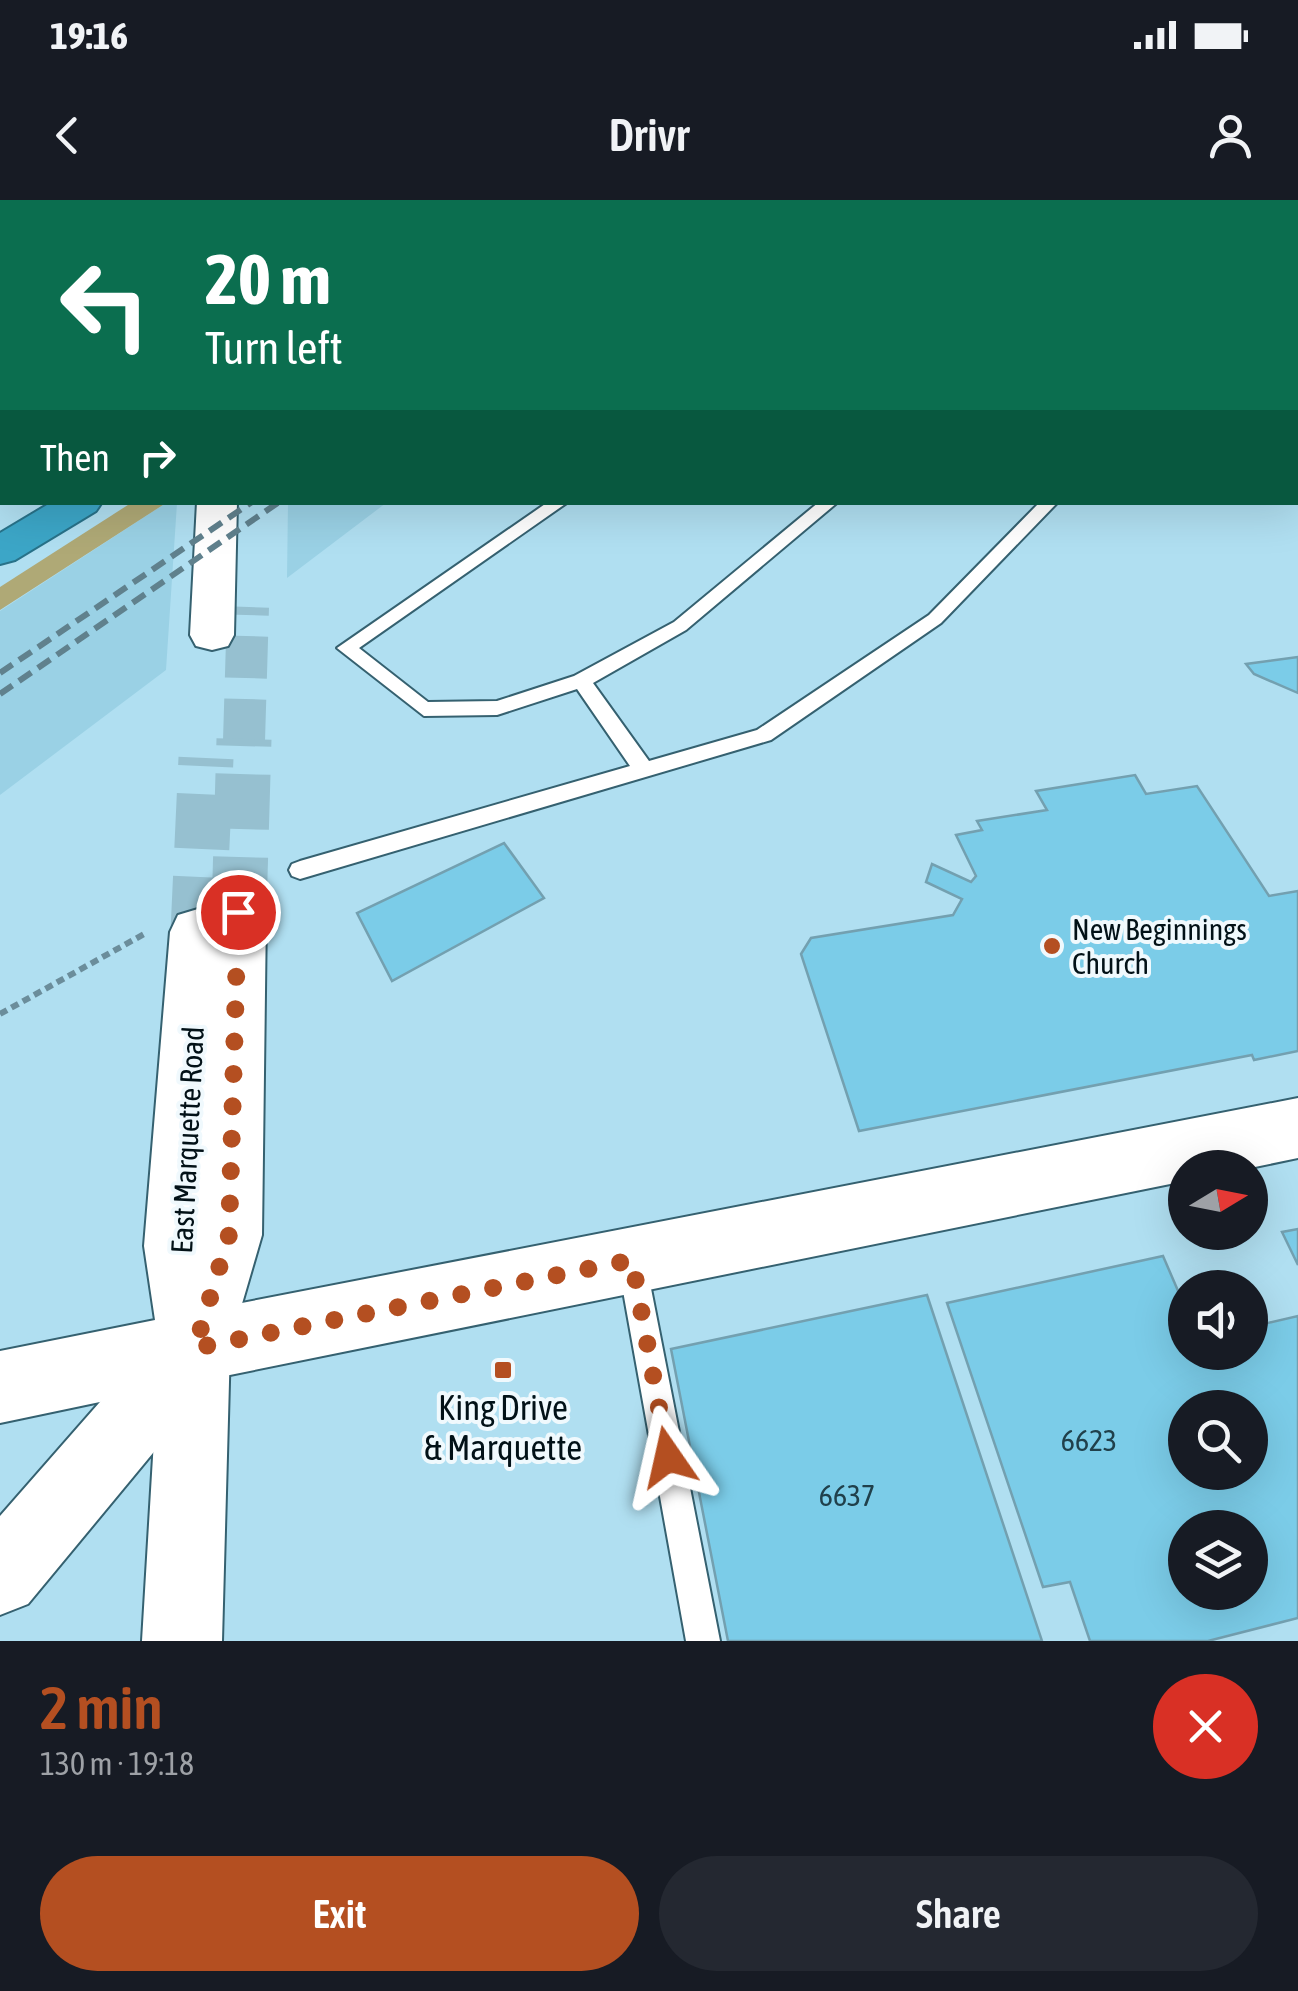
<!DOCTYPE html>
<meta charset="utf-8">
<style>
body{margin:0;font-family:"Asap Condensed",sans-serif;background:#242831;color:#f1f3f6;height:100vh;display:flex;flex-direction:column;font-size:38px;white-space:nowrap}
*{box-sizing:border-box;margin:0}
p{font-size:32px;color:#9ea1a6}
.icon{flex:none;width:55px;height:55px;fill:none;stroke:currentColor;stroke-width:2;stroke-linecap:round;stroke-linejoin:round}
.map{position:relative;height:1441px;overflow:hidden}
.details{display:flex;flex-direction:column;background:#171b24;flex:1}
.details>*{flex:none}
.guide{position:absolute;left:0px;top:0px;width:1300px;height:305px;box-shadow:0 10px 40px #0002;background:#0b6e4f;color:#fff;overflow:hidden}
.needle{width:65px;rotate:80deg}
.fabs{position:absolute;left:1168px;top:950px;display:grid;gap:20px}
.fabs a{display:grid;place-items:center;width:100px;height:100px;border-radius:50%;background:#171b24;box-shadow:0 10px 40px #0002;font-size:50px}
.pin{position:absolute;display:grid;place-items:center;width:85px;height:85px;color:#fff;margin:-42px;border:5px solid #fff;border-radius:50%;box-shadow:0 2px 10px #0007}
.me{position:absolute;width:110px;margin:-55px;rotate:349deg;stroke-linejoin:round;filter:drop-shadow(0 0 8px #0008)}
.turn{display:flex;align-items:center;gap:35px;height:210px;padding:0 40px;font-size:45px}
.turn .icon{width:130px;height:130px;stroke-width:2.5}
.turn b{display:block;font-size:70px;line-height:85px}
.then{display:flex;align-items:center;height:95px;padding:0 40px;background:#0003;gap:20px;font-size:38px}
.round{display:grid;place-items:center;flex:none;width:105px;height:105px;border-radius:52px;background:#242831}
.overview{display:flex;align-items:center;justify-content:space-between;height:170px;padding:0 40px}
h1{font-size:60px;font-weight:600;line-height:75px;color:#b44f21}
.action{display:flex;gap:20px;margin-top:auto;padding:20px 40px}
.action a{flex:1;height:115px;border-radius:60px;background:#b44f21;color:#fff;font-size:40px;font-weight:600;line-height:115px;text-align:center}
.action a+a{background:#242831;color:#f1f3f6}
.status{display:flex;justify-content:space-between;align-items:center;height:70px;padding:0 50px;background:#171b24;direction:ltr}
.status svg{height:28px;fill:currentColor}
header{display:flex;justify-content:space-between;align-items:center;height:130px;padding:0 40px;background:#171b24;font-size:45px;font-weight:600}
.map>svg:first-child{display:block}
</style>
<div class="status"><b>19:16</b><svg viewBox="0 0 49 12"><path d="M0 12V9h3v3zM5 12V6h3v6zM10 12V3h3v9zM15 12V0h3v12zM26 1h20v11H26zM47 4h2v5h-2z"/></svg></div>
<header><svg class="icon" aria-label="back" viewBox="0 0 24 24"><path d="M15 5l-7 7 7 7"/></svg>Drivr<svg class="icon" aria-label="person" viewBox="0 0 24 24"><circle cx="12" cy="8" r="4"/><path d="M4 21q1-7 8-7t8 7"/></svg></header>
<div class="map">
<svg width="1298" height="1441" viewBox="0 0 1298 1441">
<rect width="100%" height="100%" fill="#b0dff1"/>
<path fill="#9ad1e5" d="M166 303H177L166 470 0 595V411Z
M288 303V302L386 303 287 378Z"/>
<path fill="#afa976" d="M131 303H166L0 410V387Z"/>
<path fill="#7bcce8" stroke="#73a0b0" stroke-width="2.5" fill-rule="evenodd" d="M287 0H623V1L287 2Z
M1298 457V493L1254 474 1246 464Z
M1135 575 1146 594 1197 586 1269 696 1298 691V851L1254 860 1252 855 859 931 801 754 811 738 953 715 962 699 926 682 932 664 971 682 976 676 956 635 982 630 977 621 1047 610 1036 591Z
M504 643 544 698 392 781 357 713Z
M1298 1029V1065L1282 1032Z
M1163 1056 1185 1107V1152H1250V1127L1298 1116V1418L1208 1441H1090L1070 1382 1043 1387 947 1103ZM1185 1208H1250V1272H1185ZM1185 1328H1250V1392H1185Z
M927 1095 1042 1441H728L671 1149Z"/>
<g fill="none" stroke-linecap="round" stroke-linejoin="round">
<path stroke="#96c0d0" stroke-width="42" stroke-dasharray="42 21" stroke-linecap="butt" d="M244 541 248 407"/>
<path stroke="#96c0d0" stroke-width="55" stroke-dasharray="55 28" stroke-linecap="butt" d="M239 712 244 539
M198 732 206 558"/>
<defs>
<path id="service" d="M54 0H66V2H54Z
M1289 0H1298V5L1288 2Z
M548 302H568L359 448 428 502 497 501 574 476 674 422 819 302H838L686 430 593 483 649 561 757 530 929 415 1040 302H1058L941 423 771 540 300 679 292 676 289 670 292 664 300 661 630 566 577 489 497 515 424 516 337 448Z
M632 1049 642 1053 646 1063 720 1441H686L618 1063 622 1053Z"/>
<path id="minor" d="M0 64H2V80H0Z"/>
<path id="tertiary" d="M227 0H257V2H228Z
M197 302H237L234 435 228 446 212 450 196 446 190 435Z
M239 689 258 696 266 712 262 1035 230 1145 222 1441H142L157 1190 0 1223V1151L155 1120 144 1046 170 732 178 715 198 709 212 713 220 696Z"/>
<path id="secondary" d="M1298 898V958L1250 968H1185V981L215 1178 28 1404 0 1415V1316L170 1122 195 1112Z"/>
<path id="motorway" d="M52 302H102L96 311 15 360 0 364V333Z"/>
</defs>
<use href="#service" stroke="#356170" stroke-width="4"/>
<use href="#minor" stroke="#356170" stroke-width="4"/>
<use href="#tertiary" stroke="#356170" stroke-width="4"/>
<use href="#secondary" stroke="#356170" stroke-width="4"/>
<use href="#motorway" stroke="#287289" stroke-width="4"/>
<path stroke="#6b8d9b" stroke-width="6" stroke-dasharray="8 5" stroke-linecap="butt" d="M0 814 146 733"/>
<use href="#service" fill="#fff" fill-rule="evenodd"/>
<use href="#minor" fill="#fff" fill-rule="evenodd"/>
<use href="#tertiary" fill="#fff" fill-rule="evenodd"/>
<use href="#secondary" fill="#fff" fill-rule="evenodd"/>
<use href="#motorway" fill="#3ca6c7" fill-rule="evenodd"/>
<path stroke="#60818d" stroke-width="5" stroke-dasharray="12 6" stroke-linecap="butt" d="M708 2 712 0"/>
<path stroke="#60818d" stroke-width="6" stroke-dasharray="15 8" stroke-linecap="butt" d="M0 473 252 302
M0 494 279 302"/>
</g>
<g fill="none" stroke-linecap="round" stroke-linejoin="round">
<path stroke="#b44f21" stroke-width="18" stroke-dasharray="0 32.4" d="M238 712 229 1035 195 1148 632 1060 668 1257"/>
</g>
<g fill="#b44f21" stroke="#f0f9fd" stroke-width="4">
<circle cx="1052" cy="746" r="10"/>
<rect x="493" y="1160" width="20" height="20" rx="5"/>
</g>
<g text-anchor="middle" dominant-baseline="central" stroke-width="8" stroke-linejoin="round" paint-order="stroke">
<g font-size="30" fill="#021117" stroke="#f0f9fd" text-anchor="start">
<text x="1072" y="729">New Beginnings<tspan x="1072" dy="34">Church</tspan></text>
</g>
<g font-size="30" fill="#021117" stroke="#f0f9fd">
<text transform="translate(187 940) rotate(-87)">East Marquette Road</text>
</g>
<g font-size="30" fill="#20404b">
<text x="1089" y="1240">6623</text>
<text x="847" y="1295">6637</text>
</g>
<g font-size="35" fill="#021117" stroke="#f0f9fd">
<text x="503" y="1207">King Drive<tspan x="503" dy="40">&amp; Marquette</tspan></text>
</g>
</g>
</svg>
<div class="fabs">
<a><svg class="needle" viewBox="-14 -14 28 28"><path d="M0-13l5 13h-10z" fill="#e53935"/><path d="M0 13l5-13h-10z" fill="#9ea1a6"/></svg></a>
<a><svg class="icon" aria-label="sound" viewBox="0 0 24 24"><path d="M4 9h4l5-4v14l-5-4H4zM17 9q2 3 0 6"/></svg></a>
<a><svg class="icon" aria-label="search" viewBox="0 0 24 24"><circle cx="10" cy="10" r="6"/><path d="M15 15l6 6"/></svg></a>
<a><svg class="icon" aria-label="layers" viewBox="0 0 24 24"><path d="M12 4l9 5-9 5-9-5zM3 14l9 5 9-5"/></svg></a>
</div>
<div class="pin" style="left:238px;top:712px;background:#d93025"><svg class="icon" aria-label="arrive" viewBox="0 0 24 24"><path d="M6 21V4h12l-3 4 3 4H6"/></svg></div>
<svg class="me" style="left:668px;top:1257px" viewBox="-20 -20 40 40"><path d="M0-17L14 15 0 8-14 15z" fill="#b44f21" stroke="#fff" stroke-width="4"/></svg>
<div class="guide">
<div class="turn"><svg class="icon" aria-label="left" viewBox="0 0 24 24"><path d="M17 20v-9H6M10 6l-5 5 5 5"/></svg><div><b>20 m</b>Turn left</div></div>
<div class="then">Then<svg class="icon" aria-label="right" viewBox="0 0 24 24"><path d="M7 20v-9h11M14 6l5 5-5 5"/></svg></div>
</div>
</div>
<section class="details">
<div class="overview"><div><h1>2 min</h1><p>130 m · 19:18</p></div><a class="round" style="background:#d93025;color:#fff"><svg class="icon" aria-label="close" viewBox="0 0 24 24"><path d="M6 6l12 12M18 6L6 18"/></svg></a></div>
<div class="action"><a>Exit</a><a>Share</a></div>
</section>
